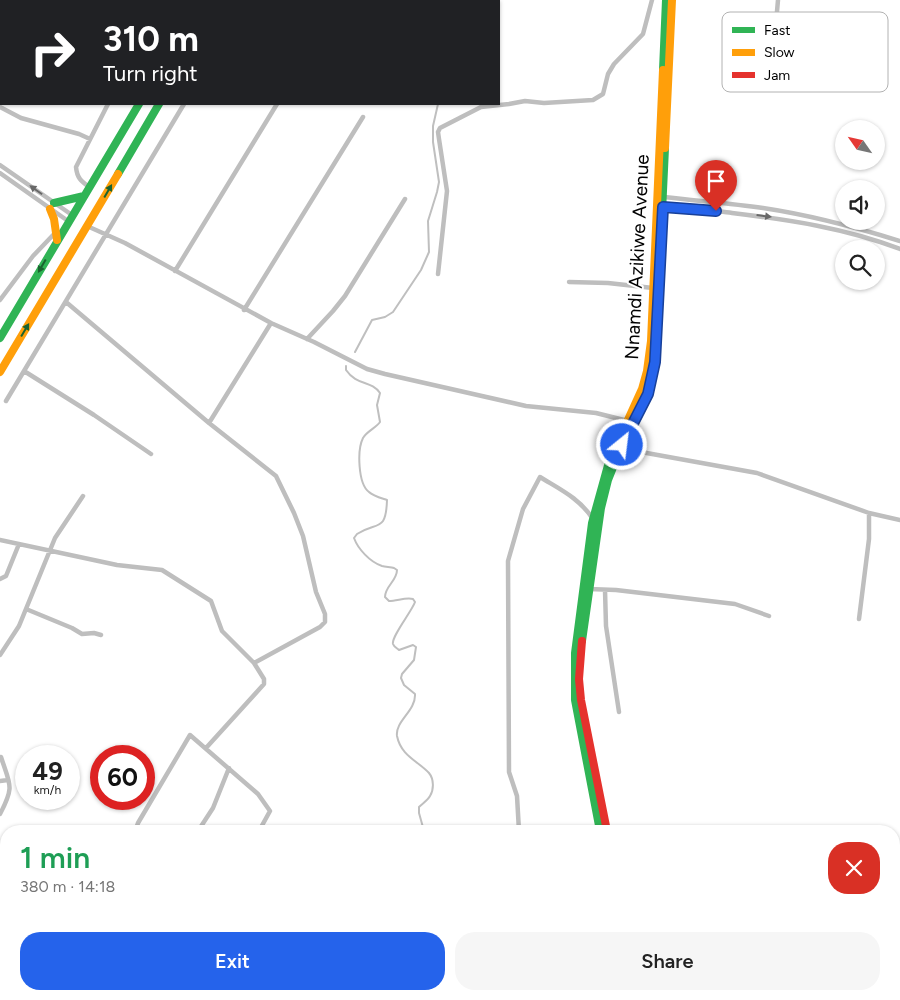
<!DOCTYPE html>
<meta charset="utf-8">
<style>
body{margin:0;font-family:Figtree,sans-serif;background:#f6f6f6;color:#222;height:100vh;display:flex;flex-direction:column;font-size:19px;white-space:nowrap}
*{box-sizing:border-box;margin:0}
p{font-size:16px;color:#767676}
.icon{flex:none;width:28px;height:28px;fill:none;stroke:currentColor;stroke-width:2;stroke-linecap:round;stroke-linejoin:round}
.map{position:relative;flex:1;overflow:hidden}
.details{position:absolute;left:0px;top:825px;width:900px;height:175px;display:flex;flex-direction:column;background:#fff;border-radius:20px 20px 0 0;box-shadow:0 1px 4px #0004}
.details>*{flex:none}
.banner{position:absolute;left:0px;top:0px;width:500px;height:105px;box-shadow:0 1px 4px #0004;background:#202124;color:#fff;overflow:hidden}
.needle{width:32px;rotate:304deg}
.buttons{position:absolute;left:835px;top:120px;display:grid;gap:10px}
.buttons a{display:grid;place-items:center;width:50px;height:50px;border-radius:50%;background:#fff;box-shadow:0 1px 4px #0004;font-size:25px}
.speed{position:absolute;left:15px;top:745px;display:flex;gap:10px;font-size:25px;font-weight:700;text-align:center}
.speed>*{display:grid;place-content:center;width:65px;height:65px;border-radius:50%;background:#fff;box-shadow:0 1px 4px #0004;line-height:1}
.speed small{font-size:12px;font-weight:400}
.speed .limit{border:8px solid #d22;background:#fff;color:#111}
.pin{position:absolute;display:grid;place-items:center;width:42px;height:42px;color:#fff;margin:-51px -21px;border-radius:50% 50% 50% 0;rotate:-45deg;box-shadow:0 0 5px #0007}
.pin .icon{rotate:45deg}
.me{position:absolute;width:55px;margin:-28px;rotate:29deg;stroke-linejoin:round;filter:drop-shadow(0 0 4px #0008)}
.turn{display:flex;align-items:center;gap:18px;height:105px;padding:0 20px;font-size:22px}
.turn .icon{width:65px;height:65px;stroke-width:2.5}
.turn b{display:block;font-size:35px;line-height:42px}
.round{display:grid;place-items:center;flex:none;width:52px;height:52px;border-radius:20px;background:#f6f6f6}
.overview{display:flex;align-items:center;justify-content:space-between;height:85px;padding:0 20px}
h1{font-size:30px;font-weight:600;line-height:38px;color:#1e9e55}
.action{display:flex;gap:10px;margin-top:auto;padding:10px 20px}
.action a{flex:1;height:58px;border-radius:20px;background:#2563eb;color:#fff;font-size:20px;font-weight:600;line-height:58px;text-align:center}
.action a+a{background:#f6f6f6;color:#222}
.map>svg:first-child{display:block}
</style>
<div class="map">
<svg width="900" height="1000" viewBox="0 0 900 1000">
<rect width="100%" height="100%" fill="#fff"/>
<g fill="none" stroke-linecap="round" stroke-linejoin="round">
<path stroke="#bfbfbf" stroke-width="2" d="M437 1V0
M355 352 372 320 385 317 393 312 421 270 429 252 428 221 437 192 439 182 433 142V126L438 104
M346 366V370C357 386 371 380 380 393L377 405 380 422C376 428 367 431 363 438 357 450 358 484 369 492 373 496 381 498 387 500 386 533 377 521 357 534L354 538C358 549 370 562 382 566 386 567 391 567 394 568L397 570C397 581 385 586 385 597L389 601C397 601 406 597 413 599L415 602C412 611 391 637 393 644 394 647 397 648 399 650L413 645 416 647 414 660 402 674 401 678 404 685 415 694C416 711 395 721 397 736 401 756 418 761 429 773 434 779 434 790 430 796 428 800 423 803 419 807V813L424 831
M408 1000 410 997 415 994"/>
<path stroke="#bebebe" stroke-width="4.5" d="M49 0 50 1
M194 0 195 1
M161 1 162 0
M246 1 247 0
M328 1V0
M776 23 778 0
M0 30 1 32
M0 75 1 73
M0 107 21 118 79 134 90 139
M0 165 72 215
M0 173 68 221
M89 187C81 181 77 178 76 167L108 104
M664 197C697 201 730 203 763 208 810 215 855 227 900 241
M663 207C686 205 710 210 732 213 790 220 845 228 900 249
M87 226 125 243 271 323 314 342 367 369 385 374 526 406 596 413 628 421
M175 271 277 104
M438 274 447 191 439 139 438 132 440 128 481 107 509 104 525 101 544 103 593 100 603 94 608 74 614 64 643 34 652 0
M569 282 608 283 653 288
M0 300 33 256 55 233
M66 302 209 423 276 476 294 513 303 536 316 592 325 614V622L320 627 254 663
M244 310 363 117
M307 339 333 311 345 296 405 199
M24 371 94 415 151 454
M6 401 184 104
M209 423 271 323
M619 448 757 473 869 513 900 520
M0 540 117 565 162 570 211 601 222 631 254 663 264 679V684L206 748
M0 579 6 576 19 544
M589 589 616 590 735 604 769 616
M605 590 606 626 619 712
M26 609 72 628 82 634 94 633 101 635
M859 619 869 539V513
M0 655 19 626 55 538 83 496
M0 781 8 780
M0 814C15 786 10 785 1 757
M141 831 137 826 138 823 190 735 258 794 270 811 259 831
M198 831 213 808 229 768
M519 831 517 796 509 772 508 561 523 509 540 477C561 490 579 498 593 519
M0 925 6 932
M0 951 6 942
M252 994 253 1000"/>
<path stroke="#30b455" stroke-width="8" d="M663 70 666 0
M118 174 159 104
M54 203 84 196
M0 338 139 104
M582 641 601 508 608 480 622 445 648 394 655 362 665 148
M600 831 575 700V653L592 523 610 458 627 422
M601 1000 602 994"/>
<path stroke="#ff9f0a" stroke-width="8" d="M665 148 672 0
M50 209 54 219 57 240
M0 372 118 174
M627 422 642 389 647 371 651 341 663 70"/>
<path stroke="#e5322d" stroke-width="8" d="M200 0V1
M220 1 221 0
M582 641 579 679 581 700 607 831
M607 1000 608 994"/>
</g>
<defs><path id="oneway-solid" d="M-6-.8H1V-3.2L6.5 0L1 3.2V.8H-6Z" transform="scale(1.25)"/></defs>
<g fill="#686868">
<use href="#oneway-solid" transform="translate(36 190) rotate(-145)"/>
<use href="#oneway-solid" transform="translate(764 216) rotate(7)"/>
</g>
<g fill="#1a632f">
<use href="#oneway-solid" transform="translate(108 191) rotate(-60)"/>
<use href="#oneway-solid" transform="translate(42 266) rotate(120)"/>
<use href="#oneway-solid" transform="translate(25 330) rotate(-59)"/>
</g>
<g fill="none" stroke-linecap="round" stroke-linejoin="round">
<defs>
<path id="route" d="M622 445 648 394 655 362 663 207 716 211"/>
</defs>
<use href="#route" stroke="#184099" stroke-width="12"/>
<use href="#route" stroke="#2563eb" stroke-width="9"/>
</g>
<g text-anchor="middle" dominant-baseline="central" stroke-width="4" stroke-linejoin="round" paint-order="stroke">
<g font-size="19" fill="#000" stroke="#fff">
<text transform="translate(637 257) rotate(-87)">Nnamdi Azikiwe Avenue</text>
</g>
</g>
<rect x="722" y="12" width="166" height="80" rx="8" fill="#fff" stroke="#b2b2b2" stroke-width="1"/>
<rect x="732" y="27" width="23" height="6" fill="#30b455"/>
<rect x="732" y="49" width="23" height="7" fill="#ff9f0a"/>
<rect x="732" y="72" width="23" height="6" fill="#e5322d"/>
<g font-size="14" fill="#000">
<text x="764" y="35">Fast</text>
<text x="764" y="57">Slow</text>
<text x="764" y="80">Jam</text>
</g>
</svg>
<div class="buttons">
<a><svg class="needle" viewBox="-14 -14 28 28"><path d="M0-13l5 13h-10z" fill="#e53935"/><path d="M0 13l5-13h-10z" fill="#767676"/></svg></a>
<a><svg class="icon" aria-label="sound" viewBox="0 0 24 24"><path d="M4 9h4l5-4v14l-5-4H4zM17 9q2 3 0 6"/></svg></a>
<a><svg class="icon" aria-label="search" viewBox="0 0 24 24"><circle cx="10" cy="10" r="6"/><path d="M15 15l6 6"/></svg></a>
</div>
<div class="speed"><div>49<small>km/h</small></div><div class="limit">60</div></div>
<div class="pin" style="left:716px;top:211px;background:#d93025"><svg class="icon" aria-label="arrive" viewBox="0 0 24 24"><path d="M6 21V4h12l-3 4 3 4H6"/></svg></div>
<svg class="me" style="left:622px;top:445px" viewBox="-20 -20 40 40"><circle r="17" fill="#2563eb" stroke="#fff" stroke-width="3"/><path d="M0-11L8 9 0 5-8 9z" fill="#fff"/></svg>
<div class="banner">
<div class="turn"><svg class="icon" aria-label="right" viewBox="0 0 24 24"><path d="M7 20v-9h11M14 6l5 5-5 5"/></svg><div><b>310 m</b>Turn right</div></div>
</div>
<section class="details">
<div class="overview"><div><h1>1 min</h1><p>380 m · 14:18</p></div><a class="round" style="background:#d93025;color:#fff"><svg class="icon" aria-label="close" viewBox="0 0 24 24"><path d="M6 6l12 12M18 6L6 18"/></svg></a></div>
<div class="action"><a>Exit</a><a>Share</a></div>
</section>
</div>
